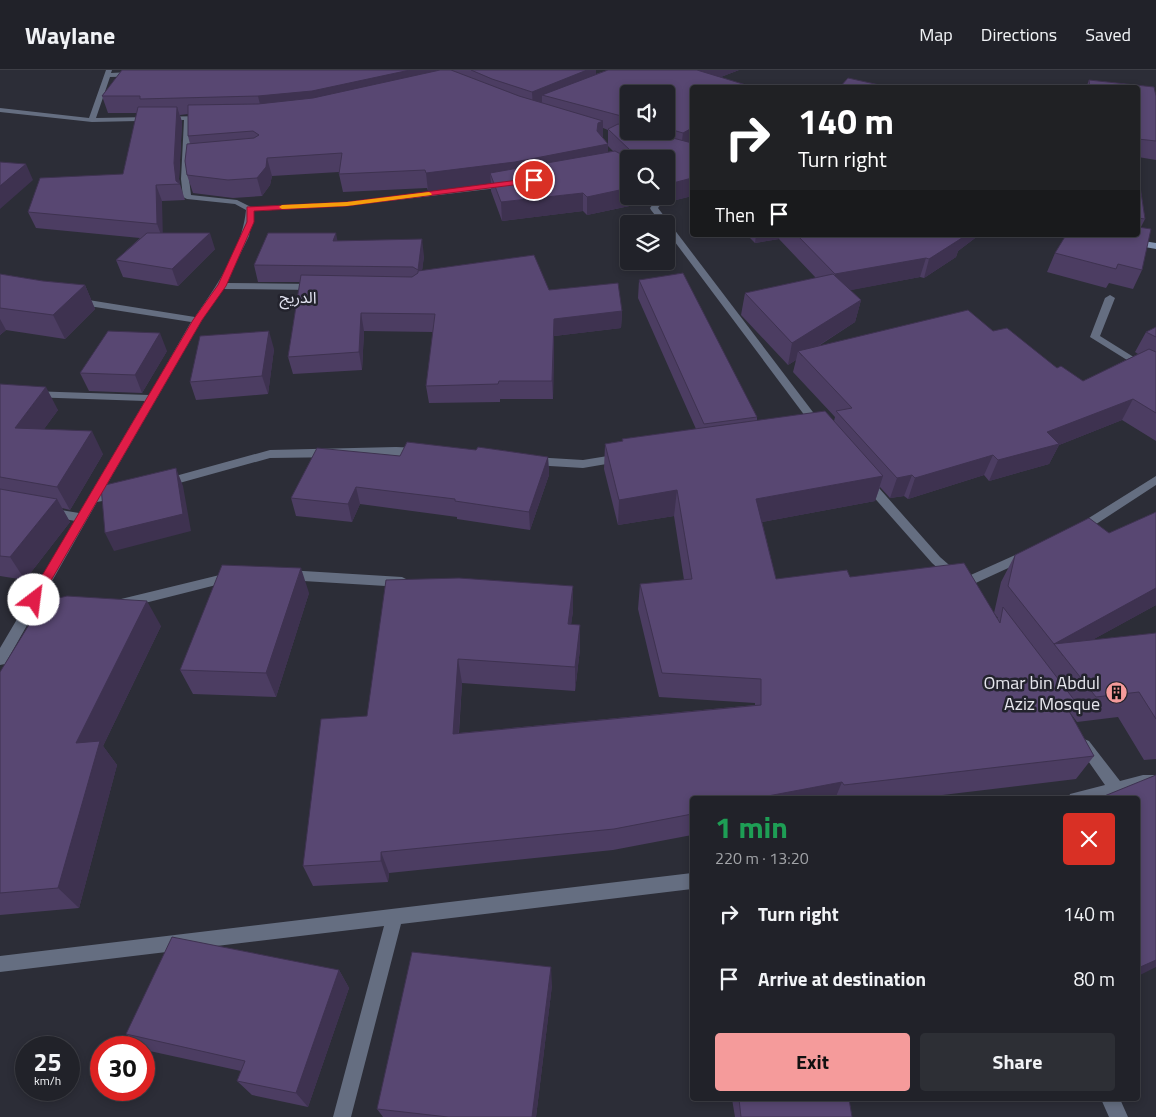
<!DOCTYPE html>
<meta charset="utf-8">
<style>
body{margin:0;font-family:"Titillium Web","Noto Sans Arabic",sans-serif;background:#2d2f35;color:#f1f3f6;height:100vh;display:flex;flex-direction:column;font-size:19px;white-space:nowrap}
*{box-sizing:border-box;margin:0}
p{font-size:16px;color:#a2a4a8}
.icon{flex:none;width:28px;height:28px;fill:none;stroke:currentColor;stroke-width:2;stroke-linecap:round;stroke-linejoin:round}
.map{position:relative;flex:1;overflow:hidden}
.sheet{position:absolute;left:690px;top:726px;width:450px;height:305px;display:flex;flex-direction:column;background:#212229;border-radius:5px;box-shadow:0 2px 8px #0003,0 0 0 1px #3e3f46}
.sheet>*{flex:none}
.banner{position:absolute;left:690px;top:15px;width:450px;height:152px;border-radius:5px;box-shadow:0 2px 8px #0003,0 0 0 1px #3e3f46;background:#202124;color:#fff;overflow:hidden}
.fabs{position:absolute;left:620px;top:15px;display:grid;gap:10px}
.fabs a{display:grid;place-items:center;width:55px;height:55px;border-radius:5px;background:#212229;box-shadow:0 2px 8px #0003,0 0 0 1px #3e3f46;font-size:25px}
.speed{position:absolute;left:15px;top:966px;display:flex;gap:10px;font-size:25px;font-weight:700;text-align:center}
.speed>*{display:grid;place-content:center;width:65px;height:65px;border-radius:50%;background:#212229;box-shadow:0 2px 8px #0003,0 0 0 1px #3e3f46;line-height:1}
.speed small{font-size:12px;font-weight:400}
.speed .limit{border:8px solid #d22;background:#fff;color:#111}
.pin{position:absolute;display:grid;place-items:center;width:42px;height:42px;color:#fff;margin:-21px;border:2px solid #fff;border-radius:50%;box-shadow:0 1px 5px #0007}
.me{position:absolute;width:55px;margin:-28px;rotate:30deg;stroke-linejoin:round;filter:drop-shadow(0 0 4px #0008)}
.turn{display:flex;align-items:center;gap:18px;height:105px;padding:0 25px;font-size:22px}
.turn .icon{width:65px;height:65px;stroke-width:2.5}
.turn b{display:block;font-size:35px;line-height:42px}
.then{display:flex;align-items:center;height:48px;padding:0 25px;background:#0003;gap:10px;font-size:19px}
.round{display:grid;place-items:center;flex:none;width:52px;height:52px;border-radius:5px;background:#2d2f35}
.head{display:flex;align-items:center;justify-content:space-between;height:85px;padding:0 25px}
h1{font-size:30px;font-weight:700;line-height:38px;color:#1e9e55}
.cta{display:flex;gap:10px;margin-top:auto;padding:10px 25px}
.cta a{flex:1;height:58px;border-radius:5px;background:#f59b9b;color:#111;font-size:20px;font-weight:700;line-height:58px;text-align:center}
.cta a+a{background:#2d2f35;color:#f1f3f6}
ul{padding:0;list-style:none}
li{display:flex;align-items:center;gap:15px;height:65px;padding:0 25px}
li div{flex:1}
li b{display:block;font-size:19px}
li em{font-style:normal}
header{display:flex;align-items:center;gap:30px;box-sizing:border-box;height:70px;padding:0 25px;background:#212229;border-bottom:1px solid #3e3f46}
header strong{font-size:24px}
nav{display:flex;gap:28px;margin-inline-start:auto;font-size:18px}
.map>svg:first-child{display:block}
</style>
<header>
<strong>Waylane</strong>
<nav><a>Map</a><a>Directions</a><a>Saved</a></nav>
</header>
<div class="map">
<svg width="1156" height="1047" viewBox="0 0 1156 1047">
<rect width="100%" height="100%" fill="#2c2d37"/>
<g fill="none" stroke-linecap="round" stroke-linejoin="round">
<path fill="#656e81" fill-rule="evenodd" d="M106 0H112L111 3 167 0 152 6 110 7 96 48 204 46 207 48 204 50H191V85L199 87 191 90 189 109 191 125 237 130 251 137 347 132 506 113 510 115 506 117 347 136 254 141 249 166 226 213 314 214 318 217 314 220 222 219 202 250 102 423 119 420 125 424 123 427 97 432 5 594 0 595V578L75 451 49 446 43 442 49 438 79 443 145 331 0 326V320L149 325 191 252 76 234 71 231 76 228 195 247C217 215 242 180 246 140L235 134 187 129 183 127 181 109 184 50 92 52 0 42V38L89 48Z
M652 126H661L664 130 658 138 822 354 823 356 822 358H814L666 160V154H662L651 140 650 138 656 130Z
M1110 225 1115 228 1100 266 1156 301V308L1090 267 1105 228Z
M396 377 419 378 424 382 419 386 270 388 165 417 159 413 161 410 270 380Z
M620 384 624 385 625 388 624 391 583 398 533 395 528 391 533 387 583 390Z
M1156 406V415L1084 462H1076L1074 459 1076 456Z
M867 408 871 409 940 487 964 508 1022 482H1030L1032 485 1030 488 967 517H959L932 493 863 415 861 412Z
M287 500 402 507 406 509 408 512 406 515 402 517 287 510 283 508 281 505 283 502Z
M232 502 236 504 238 507 236 510 121 539 117 537 115 534 117 531 121 529Z
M1084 669 1089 671 1120 711 1143 705H1156V719H1143L1103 729H1068L1070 724 1105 715 1077 675 1079 671Z
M692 803V819L401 854 351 1047H333L384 856 0 902V886Z
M1101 1029H1120L1128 1047H1109Z"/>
<path fill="#8393b1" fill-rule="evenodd" d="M1131 169 1156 173V179L1128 174V170Z"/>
</g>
<path fill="#4c3d62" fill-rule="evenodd" d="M122 0H596V4L608 0H739L692 18V126L668 132 663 126H666V89L629 126H653V131L587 145 583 141 502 151 491 121V113L428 121 427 118 343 122 339 104V102L272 106 270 115 262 126 233 128 193 123 187 105 190 74 188 66V44L180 45 182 52 179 109 180 114 185 130 162 131V163L215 179 178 216 123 207 116 190 140 168 36 158 28 142 123 104 137 43H108L102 26ZM629 24H666V61H629ZM603 58 608 60V74L603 68ZM608 76 613 81 608 82Z
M1089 10 1154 17 1156 26V90L1138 87V18H1086Z
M1138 103 1145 149 1141 157 1142 200 1133 219 1109 213 1106 218 1047 202 1055 183 1138 165Z
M747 165H979L958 181 956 187 924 208 920 207 850 220 861 230 855 252 817 277 993 261 1057 298 1083 311 1138 284 1135 282 1146 262 1156 257V371L1122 350 1059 375 1049 394 989 411 984 405 908 429 904 426 890 428 880 417 875 431 762 452 776 509 850 507 997 548H998L994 543 1001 512 1015 485 1109 463 1156 442V535L1092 570 1156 563V689L1144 690 1118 647 1077 652 1069 641 1094 686 1076 709 909 729H692V765L613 780 389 803 388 812 313 816 303 796 367 646 573 516V541L571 554 580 579 575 621 462 613 459 663 755 635V633L659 627 638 539 640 514 684 510 674 446 618 455 604 399 605 374 622 371V369L696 359 638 228 639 210 757 347V351H834L835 347 793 302 796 290 788 295 741 245 745 223 816 208 779 169 755 173Z
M337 171 424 186 422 200 549 220 622 241 621 258 554 266 553 329H500V332L429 333 426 316 433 262 364 261 362 300 293 304 288 287 300 212H258L254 195Z
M0 204 43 211 85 215 95 239 65 269 6 260 0 265Z
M274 279 268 324 196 330 190 312Z
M167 281 142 323 89 321 80 303Z
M0 314 58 340 44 359 103 384 70 440 62 438 70 452 25 510 0 506Z
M476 380 548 387 549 405 530 460 457 449V447L360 434 352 452 296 446 291 428 400 386Z
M309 523 276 627 193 624 180 600Z
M161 556 103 676 117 695 79 838 0 845V602Z
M339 900 349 918 308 1037 252 1025 237 1011 241 1001 145 980 144 979V978H142L126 964Z
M552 915 536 1047H383L377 1039Z
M732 1029H849L852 1047H735Z"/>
<path fill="#3e3250" d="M410 0H438L439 10 262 43 258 26Z
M587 0H596V12L542 25V34L533 38 532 22Z
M697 0H739L695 17Z
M177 37 182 52 179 109 180 114 176 111 174 93Z
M603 51V68L608 74V92L490 103 491 113 428 121 426 103 597 61 598 53Z
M692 58V74L681 80 683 63Z
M267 88 272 106 270 115 262 126 257 108Z
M26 94 33 110 0 139V116Z
M692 108V126L668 132 669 114Z
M156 115 162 131 163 170 157 154Z
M629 118V126H653V131L587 145V127Z
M583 123V141L502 151 501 132Z
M210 163 215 179 178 216 172 199Z
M336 163 339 179 333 171Z
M756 165H780L779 169 755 173Z
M960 165H979L958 181 956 187 924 208 929 189Z
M422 169 424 186 420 218 418 200Z
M926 188 920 207 831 224 835 204Z
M85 215 95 239 65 269 53 245Z
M861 230 855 252 802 286 798 281 796 290 788 295 792 273Z
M622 241 621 258 554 266 553 329 552 311 554 249Z
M361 243 364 261 362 300 359 282Z
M0 249 6 260 0 265Z
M269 261 274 279 268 324 262 306Z
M160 263 167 281 142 323 135 305Z
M46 317 58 340 28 381 15 358Z
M1133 329 1122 350 1059 375 1049 394 989 411 998 390 1047 362Z
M92 361 103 384 70 440 57 417Z
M993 385 984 405 908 429 915 408Z
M548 387 549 405 530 460 529 442Z
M176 398 183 416 191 461 114 481 105 463Z
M912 405 904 426 890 428 897 408Z
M883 406 875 431 751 454 756 429Z
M356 417 360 434 352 452 348 434Z
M677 420 674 446 618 455 619 430Z
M57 429 70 452 25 510 10 487Z
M301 498 309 523 276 627 266 603Z
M573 516V541L568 578V554Z
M1156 518V535L1063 586 1054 574 1037 600 1054 574Z
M147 531 161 556 103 676 117 695 79 838 58 818 76 673Z
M580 555V579L575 621V597Z
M458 589 462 613 457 687 453 664Z
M842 712 835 729H752Z
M381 782 389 803 388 812 381 791Z
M1156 890V897L1138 906V898Z
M551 897 552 915 536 1047H532Z
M339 900 349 918 308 1037 296 1023Z"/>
<path fill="#584772" stroke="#3e3250" d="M122 0H410L312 21 258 26 140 29V26H102Z
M440 0H451L519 26 603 51 598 53 597 61 608 74 515 92 426 103 425 100 339 104 342 83 267 88 266 97 257 108 228 110 187 105 185 91 187 74 254 68 259 65 253 61 188 66V35L258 34 313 28Z
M471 0H587L532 22 492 9Z
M608 0H697L756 18H692V58L683 63 666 58V24H629V48L542 25Z
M848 8 884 16 882 18H839Z
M1089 10 1154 17 1156 26V71L1138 69V18H1090Z
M991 15 1021 18H992Z
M138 37H177L174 93 176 111 180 114 156 115 157 154 28 142 40 108 123 104Z
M618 54 629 57V61H646L692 73V108L669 114 666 110V89H631V81L608 59Z
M615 81 630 89H629V118L587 127 583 123 501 132 490 103Z
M0 92 26 94 0 116Z
M1138 103 1145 149 1138 148Z
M1138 157 1151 159 1142 200 1118 194 1116 199 1055 183 1066 165H1138Z
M147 163H210L172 199 116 190Z
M268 163H336L333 171 422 169 418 200 413 197 254 195Z
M797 165H960L958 167 962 168 929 189 926 188 835 204Z
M534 185 549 220 618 213 622 241 554 249 552 311H499L498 314 426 316 435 244 361 243 359 282 288 287 301 205 412 207 418 203V201Z
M683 203 757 347 704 354 639 210Z
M0 204 43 211 85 215 53 245 0 238Z
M833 204 861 230 792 273 745 223Z
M968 240 993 261 1007 258 1057 298 1061 296 1083 311 1149 279 1156 282V343L1133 329 1047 362 1059 374 998 390 993 385 915 408 912 405 897 408 836 341 852 338 798 281Z
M1156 257V267L1146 262Z
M108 261 160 263 135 305 80 303Z
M269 261 262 306 190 312 200 266Z
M0 314 46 317 15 358 92 361 57 417 0 407Z
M825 341 883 406 756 429 776 509 847 500 850 507 964 493 1000 553 1003 537 1075 631 1064 632 1094 686 844 715 842 712 752 729H692V744L614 759 381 782V791L303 796 321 649 367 646 386 510 459 508 573 516 568 554 580 555 575 597 458 589 453 664 761 635V609L662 603 640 514 692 509 677 420 619 430 605 374 623 371 622 369Z
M407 372 476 380 478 377 548 387 529 442 455 431V429L356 417 348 434 291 428 317 378 400 386Z
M176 398 183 444 105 463 101 416Z
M0 419 57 429 10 487 0 486Z
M1156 442V518L1054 574 1008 516 1015 485 1089 448 1109 463Z
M222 495 301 498 266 603 180 600Z
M67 526 147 531 76 673 100 671 58 818 0 823V602L43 532Z
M1156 563V649L1139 622 1096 627 1054 574Z
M1156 705V890L1138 898V729H1097Z
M172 867 339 900 296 1023 237 1011 245 991 126 964Z
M412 882 551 897 532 1047H448L377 1039Z
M739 1029H849L852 1047H741Z"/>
<path fill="#e11d48" stroke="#92132f" d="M534 108 538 110 537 112 347 136 254 141V152L226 216 202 250 38 533H30L28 530 30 526 193 250 218 215 247 152V137L347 132Z"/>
<path fill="#f59e0b" d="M429 122 432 124 431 125 347 136 282 139 279 137 282 135 347 132Z"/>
<defs>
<symbol id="building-disc" viewBox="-11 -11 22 22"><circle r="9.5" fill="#f59b9b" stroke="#23232d"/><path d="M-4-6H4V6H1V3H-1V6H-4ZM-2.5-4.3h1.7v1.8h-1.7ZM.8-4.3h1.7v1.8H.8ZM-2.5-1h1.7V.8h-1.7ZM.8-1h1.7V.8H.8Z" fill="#111"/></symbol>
</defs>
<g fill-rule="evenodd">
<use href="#building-disc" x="1104" y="610" width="25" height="25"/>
</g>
<g text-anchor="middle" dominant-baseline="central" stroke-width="5" stroke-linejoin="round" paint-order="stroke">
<g font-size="16" fill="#e0e1ef" stroke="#23232d">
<text x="298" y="227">الدريج</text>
</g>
<g font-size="18" fill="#e7e7ee" stroke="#23232d" text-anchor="end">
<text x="1100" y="612">Omar bin Abdul<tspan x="1100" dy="21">Aziz Mosque</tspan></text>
</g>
</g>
</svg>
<div class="fabs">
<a><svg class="icon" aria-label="sound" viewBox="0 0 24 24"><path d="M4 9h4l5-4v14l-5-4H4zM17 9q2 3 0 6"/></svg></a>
<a><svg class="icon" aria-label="search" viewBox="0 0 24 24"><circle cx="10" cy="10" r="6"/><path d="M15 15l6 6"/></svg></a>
<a><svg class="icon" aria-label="layers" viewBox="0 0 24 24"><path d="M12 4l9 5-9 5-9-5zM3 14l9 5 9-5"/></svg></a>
</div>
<div class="speed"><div>25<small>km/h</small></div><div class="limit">30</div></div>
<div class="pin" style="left:534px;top:110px;background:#d93025"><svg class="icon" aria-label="arrive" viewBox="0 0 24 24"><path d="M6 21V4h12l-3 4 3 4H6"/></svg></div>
<svg class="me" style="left:34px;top:530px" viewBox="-20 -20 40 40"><circle r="19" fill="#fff"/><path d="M0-13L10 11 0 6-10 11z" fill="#e11d48"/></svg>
<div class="banner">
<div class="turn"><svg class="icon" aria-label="right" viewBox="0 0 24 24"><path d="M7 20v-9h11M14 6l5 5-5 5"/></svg><div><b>140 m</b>Turn right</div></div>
<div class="then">Then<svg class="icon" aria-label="arrive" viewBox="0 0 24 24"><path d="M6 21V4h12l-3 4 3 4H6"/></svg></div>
</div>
<section class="sheet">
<div class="head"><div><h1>1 min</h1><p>220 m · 13:20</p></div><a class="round" style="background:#d93025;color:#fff"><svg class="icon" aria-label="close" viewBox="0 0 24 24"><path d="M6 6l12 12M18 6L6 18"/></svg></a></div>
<ul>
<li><svg class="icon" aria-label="right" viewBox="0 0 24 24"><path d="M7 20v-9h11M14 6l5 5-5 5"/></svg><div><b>Turn right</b></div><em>140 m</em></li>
<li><svg class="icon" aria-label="arrive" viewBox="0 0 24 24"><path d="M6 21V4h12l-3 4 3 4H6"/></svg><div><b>Arrive at destination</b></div><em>80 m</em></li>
</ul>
<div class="cta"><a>Exit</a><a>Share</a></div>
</section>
</div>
